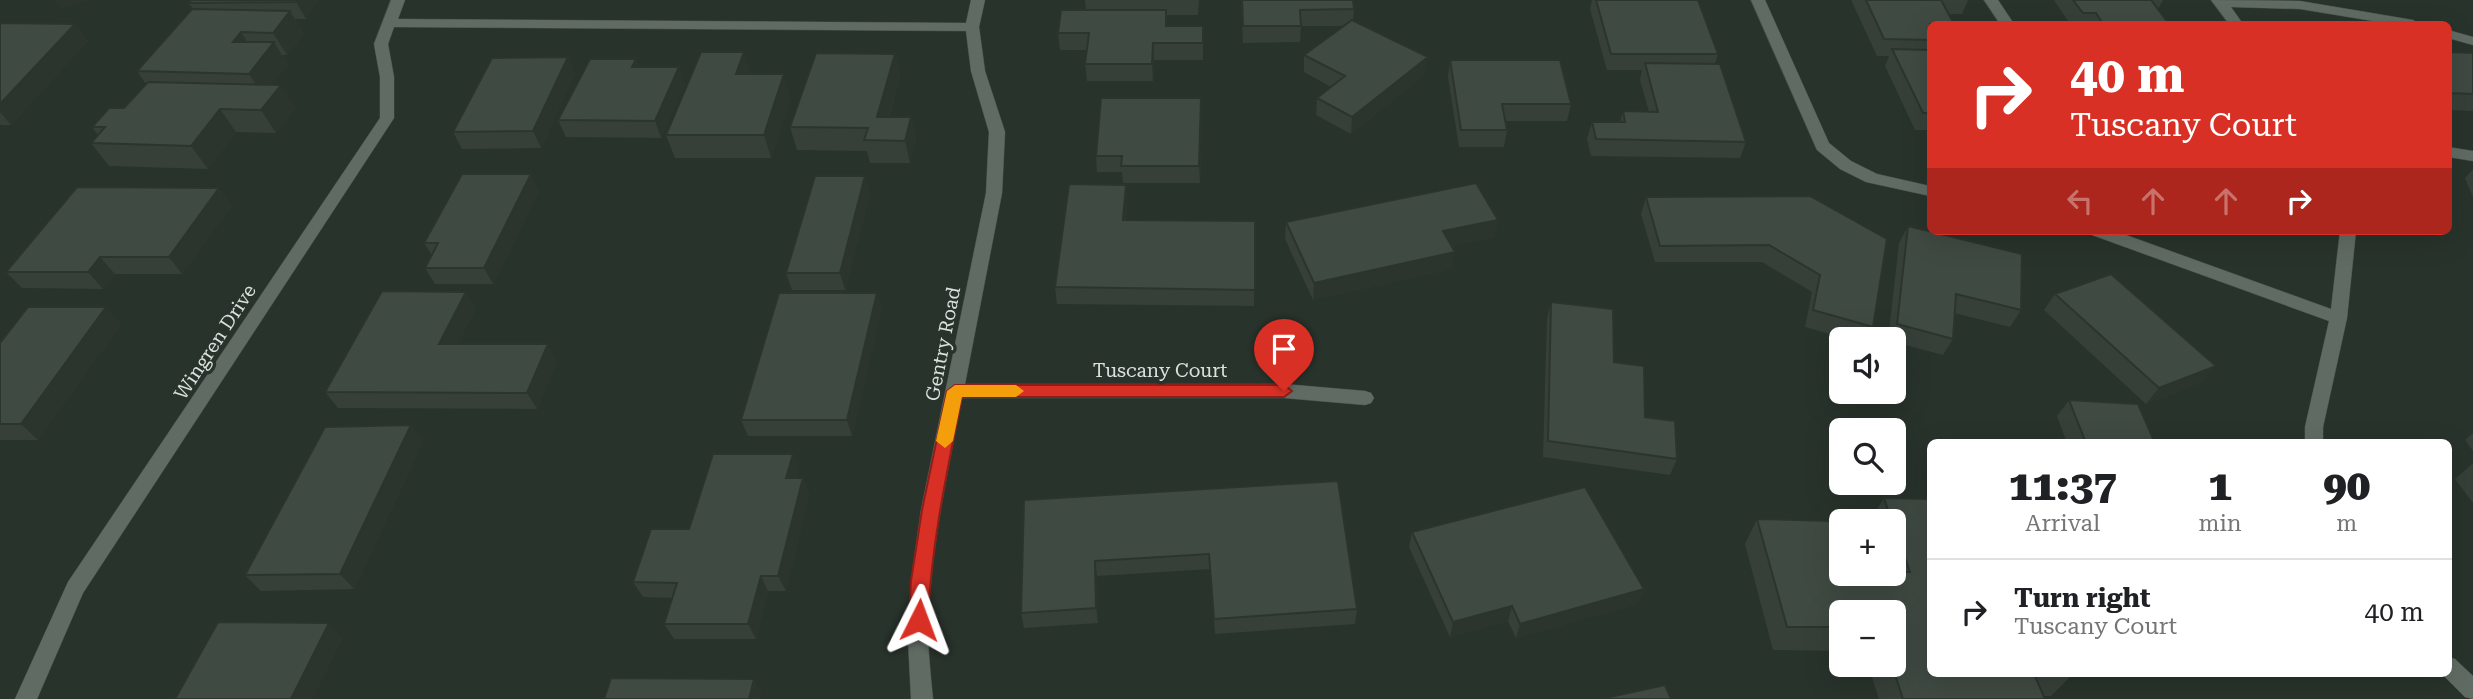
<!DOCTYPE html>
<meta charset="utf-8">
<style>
body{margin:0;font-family:"Roboto Serif",serif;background:#f2f2f2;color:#202124;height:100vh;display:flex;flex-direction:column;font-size:26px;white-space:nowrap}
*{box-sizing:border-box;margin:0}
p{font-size:23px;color:#757577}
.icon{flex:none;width:38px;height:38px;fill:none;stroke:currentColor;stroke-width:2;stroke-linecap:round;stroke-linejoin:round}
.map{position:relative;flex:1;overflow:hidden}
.drawer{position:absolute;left:1927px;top:439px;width:525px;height:238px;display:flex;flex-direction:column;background:#fff;border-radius:10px;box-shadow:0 7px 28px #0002}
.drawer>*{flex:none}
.guide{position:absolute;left:1927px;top:21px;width:525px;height:214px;border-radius:10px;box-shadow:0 7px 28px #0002;background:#d93025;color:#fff;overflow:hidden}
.buttons{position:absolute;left:1829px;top:327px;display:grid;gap:14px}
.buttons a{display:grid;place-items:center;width:77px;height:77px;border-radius:10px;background:#fff;box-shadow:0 7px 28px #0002;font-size:35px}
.pin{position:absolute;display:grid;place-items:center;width:60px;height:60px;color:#fff;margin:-72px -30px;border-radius:50% 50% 50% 0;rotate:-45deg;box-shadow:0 0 7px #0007}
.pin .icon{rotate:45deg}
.me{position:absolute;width:77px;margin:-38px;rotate:3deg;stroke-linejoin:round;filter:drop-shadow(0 0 5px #0008)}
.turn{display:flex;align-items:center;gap:24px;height:147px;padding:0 28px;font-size:32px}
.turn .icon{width:91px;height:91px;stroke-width:2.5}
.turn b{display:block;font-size:49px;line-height:60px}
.lanes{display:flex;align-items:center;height:66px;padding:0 28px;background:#0003;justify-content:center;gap:35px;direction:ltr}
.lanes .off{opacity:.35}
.eta{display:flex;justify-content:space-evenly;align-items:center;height:119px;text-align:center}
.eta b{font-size:42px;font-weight:800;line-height:49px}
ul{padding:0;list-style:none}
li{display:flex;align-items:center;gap:21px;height:105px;padding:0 28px;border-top:2px solid #e0e0e0}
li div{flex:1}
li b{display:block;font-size:26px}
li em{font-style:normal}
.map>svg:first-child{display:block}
</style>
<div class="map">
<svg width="2473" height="699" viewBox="0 0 2473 699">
<rect width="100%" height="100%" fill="#28332b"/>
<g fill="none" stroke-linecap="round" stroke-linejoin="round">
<defs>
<path id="lane" d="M1984 0H1998L2014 24H2000Z
M2448 147 2473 151V161L2448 157Z"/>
<path id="street" d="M391 0H405L398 19 966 23 971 0H985L979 27 985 71 1005 132 1002 193 965 384H1284L1365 391 1371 393 1374 398 1371 403 1365 405 1284 398H962C947 477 928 558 928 639 929 659 931 679 933 699H911L908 640 911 581 921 510 986 193 989 132 971 71 966 31 394 27 388 44 394 77V118L83 593 37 699H15L68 582 380 118V77L374 44Z
M1751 0H1765L1829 143 1851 161 1877 174 1930 186V196L1866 182 1840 169 1817 150Z
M2211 0 2300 1 2413 20 2420 24H2391L2300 9 2231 7 2243 24H2229Z
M2448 30 2473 37V45L2448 38Z
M2090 231H2115L2331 309 2340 231H2356L2347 318 2323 427V443H2305V427L2329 321 2092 235Z
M2448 657 2455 659 2473 676V699L2465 697 2442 674H2448Z"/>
</defs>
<use href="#lane" stroke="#464e47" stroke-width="1"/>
<use href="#street" stroke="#464e47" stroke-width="1"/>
<use href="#lane" fill="#606c63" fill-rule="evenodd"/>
<use href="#street" fill="#606c63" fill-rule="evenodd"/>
</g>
<path fill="#364039" d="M319 0 306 19H295L304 34 287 55H282L288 65 273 84 296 107 276 133 236 132 208 169 109 166 91 143 98 135 92 127 124 108 146 84 137 71 193 9 189 3Z
M1085 0H1199L1198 15H1167V26H1203V60H1154L1153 81H1087L1085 64 1087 50H1060L1058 33 1086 10Z
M1241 0 1354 9 1353 21 1425 74 1351 134 1316 115 1317 98 1331 87 1304 72V55L1345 26H1301L1300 42 1243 43Z
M1592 0H1596L1718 54 1715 64 1746 142 1740 158 1591 156 1587 139 1592 122H1620L1623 111 1649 112 1640 80 1642 70H1607L1590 9Z
M1851 0H1968L1962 14H1948L1930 24V130H1915L1885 66 1889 56H1877Z
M2054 0H2163L2158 9 2169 24H2070Z
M0 23 75 24 88 41 11 125H0Z
M2448 52 2473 53V111L2448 110Z
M895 54 900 76 889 117H911L916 140 910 163H870L867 151 797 150 790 127Z
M568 57 575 74 541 148 462 149 453 132Z
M636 59 639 67 685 84 661 138 566 137 558 120Z
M1450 60 1571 104 1567 121H1506L1507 130 1504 147H1459L1448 77Z
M752 74 791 97 771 158H675L666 135Z
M1202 115 1200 183H1123L1122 172H1097L1096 156Z
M2473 169V197L2465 178Z
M865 176 870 193 845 290H792L786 273Z
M1126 185 1127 202 1126 220 1255 221 1254 306 1057 304 1055 287Z
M539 191 493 284H435L425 268 432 255 424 243Z
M1810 196 1873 327 1866 340H1850L1805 327 1812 292 1762 262H1655L1641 214 1646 197Z
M232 205 182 274H115L103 289 22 288 6 272Z
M1498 220 1494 237 1451 246 1452 269 1313 300 1285 239 1286 222Z
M1908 226 2021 310 2010 327 1954 313 1953 339 1943 355 1894 342V340H1888L1899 243Z
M877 293 881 310 852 436H748L741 420Z
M2055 294 2203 382 2146 404 2044 310Z
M1551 302 1614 362 1645 417 1677 459 1670 475 1543 457 1547 319Z
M476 308 458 344 557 361 537 409 338 408 325 392Z
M121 324 38 440H0V343Z
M2069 400 2155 443H2067L2057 416Z
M411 425 423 442 354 589 261 591 245 575Z
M2473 433V451L2465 440Z
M793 454 799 470 797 478H803L809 494 786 591H768L756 639H674L664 624 673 598 643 597 633 582 689 529Z
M2473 463V503L2455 479Z
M1338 481 1357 609 1355 624 1215 634 1210 569 1097 576 1098 623 1024 628 1021 613 1024 500Z
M1884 498 1930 499V674H2073L2051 696H2043L2045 699H1879L1868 665H1894V612H1841V651L1773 650 1745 544 1757 519 1841 574H1894V522H1869Z
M1412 532 1644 589 1638 604 1516 638 1508 621 1450 637 1409 547Z"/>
<path fill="#2c342e" d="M54 0H93L61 9Z
M298 0H319L306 19 296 2Z
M290 11 304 34 287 55 273 33Z
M75 24 88 41 11 125 0 112V104Z
M241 32 256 55 233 42Z
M274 42 288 65 264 96 249 74Z
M1153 43 1154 60 1153 81 1152 64Z
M744 52 752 74H736Z
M895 54 900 76 882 140 877 117Z
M568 57 575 74 541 148 533 131Z
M1428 57 1425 74 1351 134 1352 117Z
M636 59 643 76 632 67Z
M679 67 685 84 661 138 655 121Z
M784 74 791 97 771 158 764 135Z
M281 85 296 107 276 133 261 110Z
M1201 98 1202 115 1200 183 1199 166Z
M220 109 236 132 208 169 191 146Z
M911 117 916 140 910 163 905 141Z
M531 174 539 191 493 284 484 268Z
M865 176 870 193 845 290 840 273Z
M1126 185 1127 202 1124 237 1123 220Z
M219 188 232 205 182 274 169 257Z
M1498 220 1494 237 1441 248 1443 231Z
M1455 252 1452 269 1313 300 1314 283Z
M100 257 115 274 103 289 88 272Z
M466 292 476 308 450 361 439 344Z
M877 293 881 310 852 436 847 420Z
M106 307 121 324 38 440 21 424Z
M548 344 557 361 537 409 527 393Z
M2216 366 2203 382 2146 404 2159 388Z
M411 425 423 442 354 589 340 574Z
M793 454 799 470 793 494 786 478Z
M803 478 809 494 786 591 778 576Z
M1095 561 1097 576 1098 623 1096 608Z
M761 576 768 591 756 639 748 624Z
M1644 589 1638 604 1516 638 1520 624Z
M1512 606 1508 621 1450 637 1453 622Z
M329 623 343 638 313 699H291Z
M754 679 762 694 760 699H749Z"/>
<path fill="#3f4a42" stroke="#2c342e" stroke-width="2" d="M191 0H298L296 2 189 3Z
M1242 0H1353L1354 9 1300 10 1301 26H1243Z
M1596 0H1698L1718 54H1611Z
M1866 0H1941L1954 24H1930V40L1884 39Z
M2073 0H2151L2169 24H2103L2096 13H2083Z
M192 9 290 11 273 33 241 32 233 42H274L249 74 137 71Z
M1061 10H1166V26H1203V43H1153L1152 64H1085L1089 33H1058Z
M1352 20 1428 57 1352 117 1317 98 1345 76 1304 55Z
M0 23 75 24 0 104Z
M1892 49 1930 50V113H1923Z
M701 52H744L736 74H784L764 135H666Z
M2448 52 2473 53V94L2448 93Z
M816 53 895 54 877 117H911L905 141 864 140 868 128 790 127Z
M568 57 533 131 453 132 492 58Z
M590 59H636L632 67H679L655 121 558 120Z
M1450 60H1560L1571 104H1502L1507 130H1461Z
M1645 63 1720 64 1746 142 1596 139 1592 122H1625L1623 111 1658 112Z
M148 82 281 85 261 110 220 109 191 146 91 143 105 127H92L109 108H124Z
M1101 98H1201L1199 166H1121L1122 156H1096Z
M462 174H531L484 268H425L438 243H424Z
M815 176H865L840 273H786Z
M1476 183 1498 220 1443 231 1455 252 1314 283 1286 222Z
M1069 184 1126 185 1123 220 1255 221V290L1055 287Z
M77 187 219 188 169 257H100L88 272H6Z
M1810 196 1887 239 1873 327 1813 310 1820 275 1769 245 1660 246 1646 197Z
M1908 226 2022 254 2021 310 1956 294 1953 339 1897 324Z
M2111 274 2216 366 2159 388 2055 294Z
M382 291 466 292 439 344H548L527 393 325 392Z
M779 293H877L847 420H741Z
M1551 302 1613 309 1614 362 1644 366 1645 417 1675 421 1677 459 1548 441Z
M28 307H106L21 424H0V343Z
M2069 400 2138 404 2155 443H2086Z
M411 425 340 574 245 575 325 427Z
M713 454H793L786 478H803L778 576H761L748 624H664L677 583 633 582 651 529H689Z
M1338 481 1357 609 1214 619 1209 554 1095 561 1096 608 1021 613 1024 500Z
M1585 487 1644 589 1520 624 1512 606 1453 622 1412 532Z
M1884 498 1930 499V674H2034L2045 699H1903L1892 665H1894V612H1841V627H1787L1757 519 1833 521 1841 544V574H1894V572H1910L1894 526V522H1892Z
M218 622 329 623 291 699H175Z
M611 678 754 679 749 699H604Z
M1665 685 1671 699H1601Z"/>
<path fill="#d93025" stroke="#8d1f18" stroke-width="2" d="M955 385H1284L1292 391 1284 397H962C947 471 931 545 928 620L925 626 919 629 912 626 909 620 911 581 922 510 947 391Z"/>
<path fill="#f59e0b" d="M955 385H1016L1024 391 1016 397H962L953 441 945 448 936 441 947 391Z"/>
<g text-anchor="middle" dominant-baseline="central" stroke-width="7" stroke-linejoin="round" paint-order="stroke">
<g font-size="19" fill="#dbe1dc" stroke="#28332b">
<text transform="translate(215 342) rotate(-57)">Wingren Drive</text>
<text transform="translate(943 344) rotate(-79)">Gentry Road</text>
<text x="1160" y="370">Tuscany Court</text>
</g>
</g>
</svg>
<div class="buttons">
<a><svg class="icon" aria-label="sound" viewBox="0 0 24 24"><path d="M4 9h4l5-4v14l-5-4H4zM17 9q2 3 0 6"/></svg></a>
<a><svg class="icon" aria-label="search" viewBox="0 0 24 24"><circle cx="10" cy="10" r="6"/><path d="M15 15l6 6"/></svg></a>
<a>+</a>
<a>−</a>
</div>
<div class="pin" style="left:1284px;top:391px;background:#d93025"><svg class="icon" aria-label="arrive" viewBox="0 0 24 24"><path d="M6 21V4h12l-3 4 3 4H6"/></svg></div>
<svg class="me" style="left:919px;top:620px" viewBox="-20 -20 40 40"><path d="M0-17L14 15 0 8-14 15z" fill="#d93025" stroke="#fff" stroke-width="4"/></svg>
<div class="guide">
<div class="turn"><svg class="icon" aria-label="right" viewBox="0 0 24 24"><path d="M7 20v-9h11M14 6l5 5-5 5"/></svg><div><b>40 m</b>Tuscany Court</div></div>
<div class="lanes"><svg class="icon off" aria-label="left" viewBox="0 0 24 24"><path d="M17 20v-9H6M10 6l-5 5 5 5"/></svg><svg class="icon off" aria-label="ahead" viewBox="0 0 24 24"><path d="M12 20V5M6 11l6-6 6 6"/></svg><svg class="icon off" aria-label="ahead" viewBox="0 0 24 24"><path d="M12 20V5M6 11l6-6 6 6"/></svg><svg class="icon" aria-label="right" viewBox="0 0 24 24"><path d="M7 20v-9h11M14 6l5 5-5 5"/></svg></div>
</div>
<section class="drawer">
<div class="eta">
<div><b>11:37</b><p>Arrival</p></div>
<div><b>1</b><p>min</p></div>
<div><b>90</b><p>m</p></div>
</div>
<ul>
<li><svg class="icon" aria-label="right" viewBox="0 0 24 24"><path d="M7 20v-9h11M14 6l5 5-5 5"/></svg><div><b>Turn right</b><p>Tuscany Court</p></div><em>40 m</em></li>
</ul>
</section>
</div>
